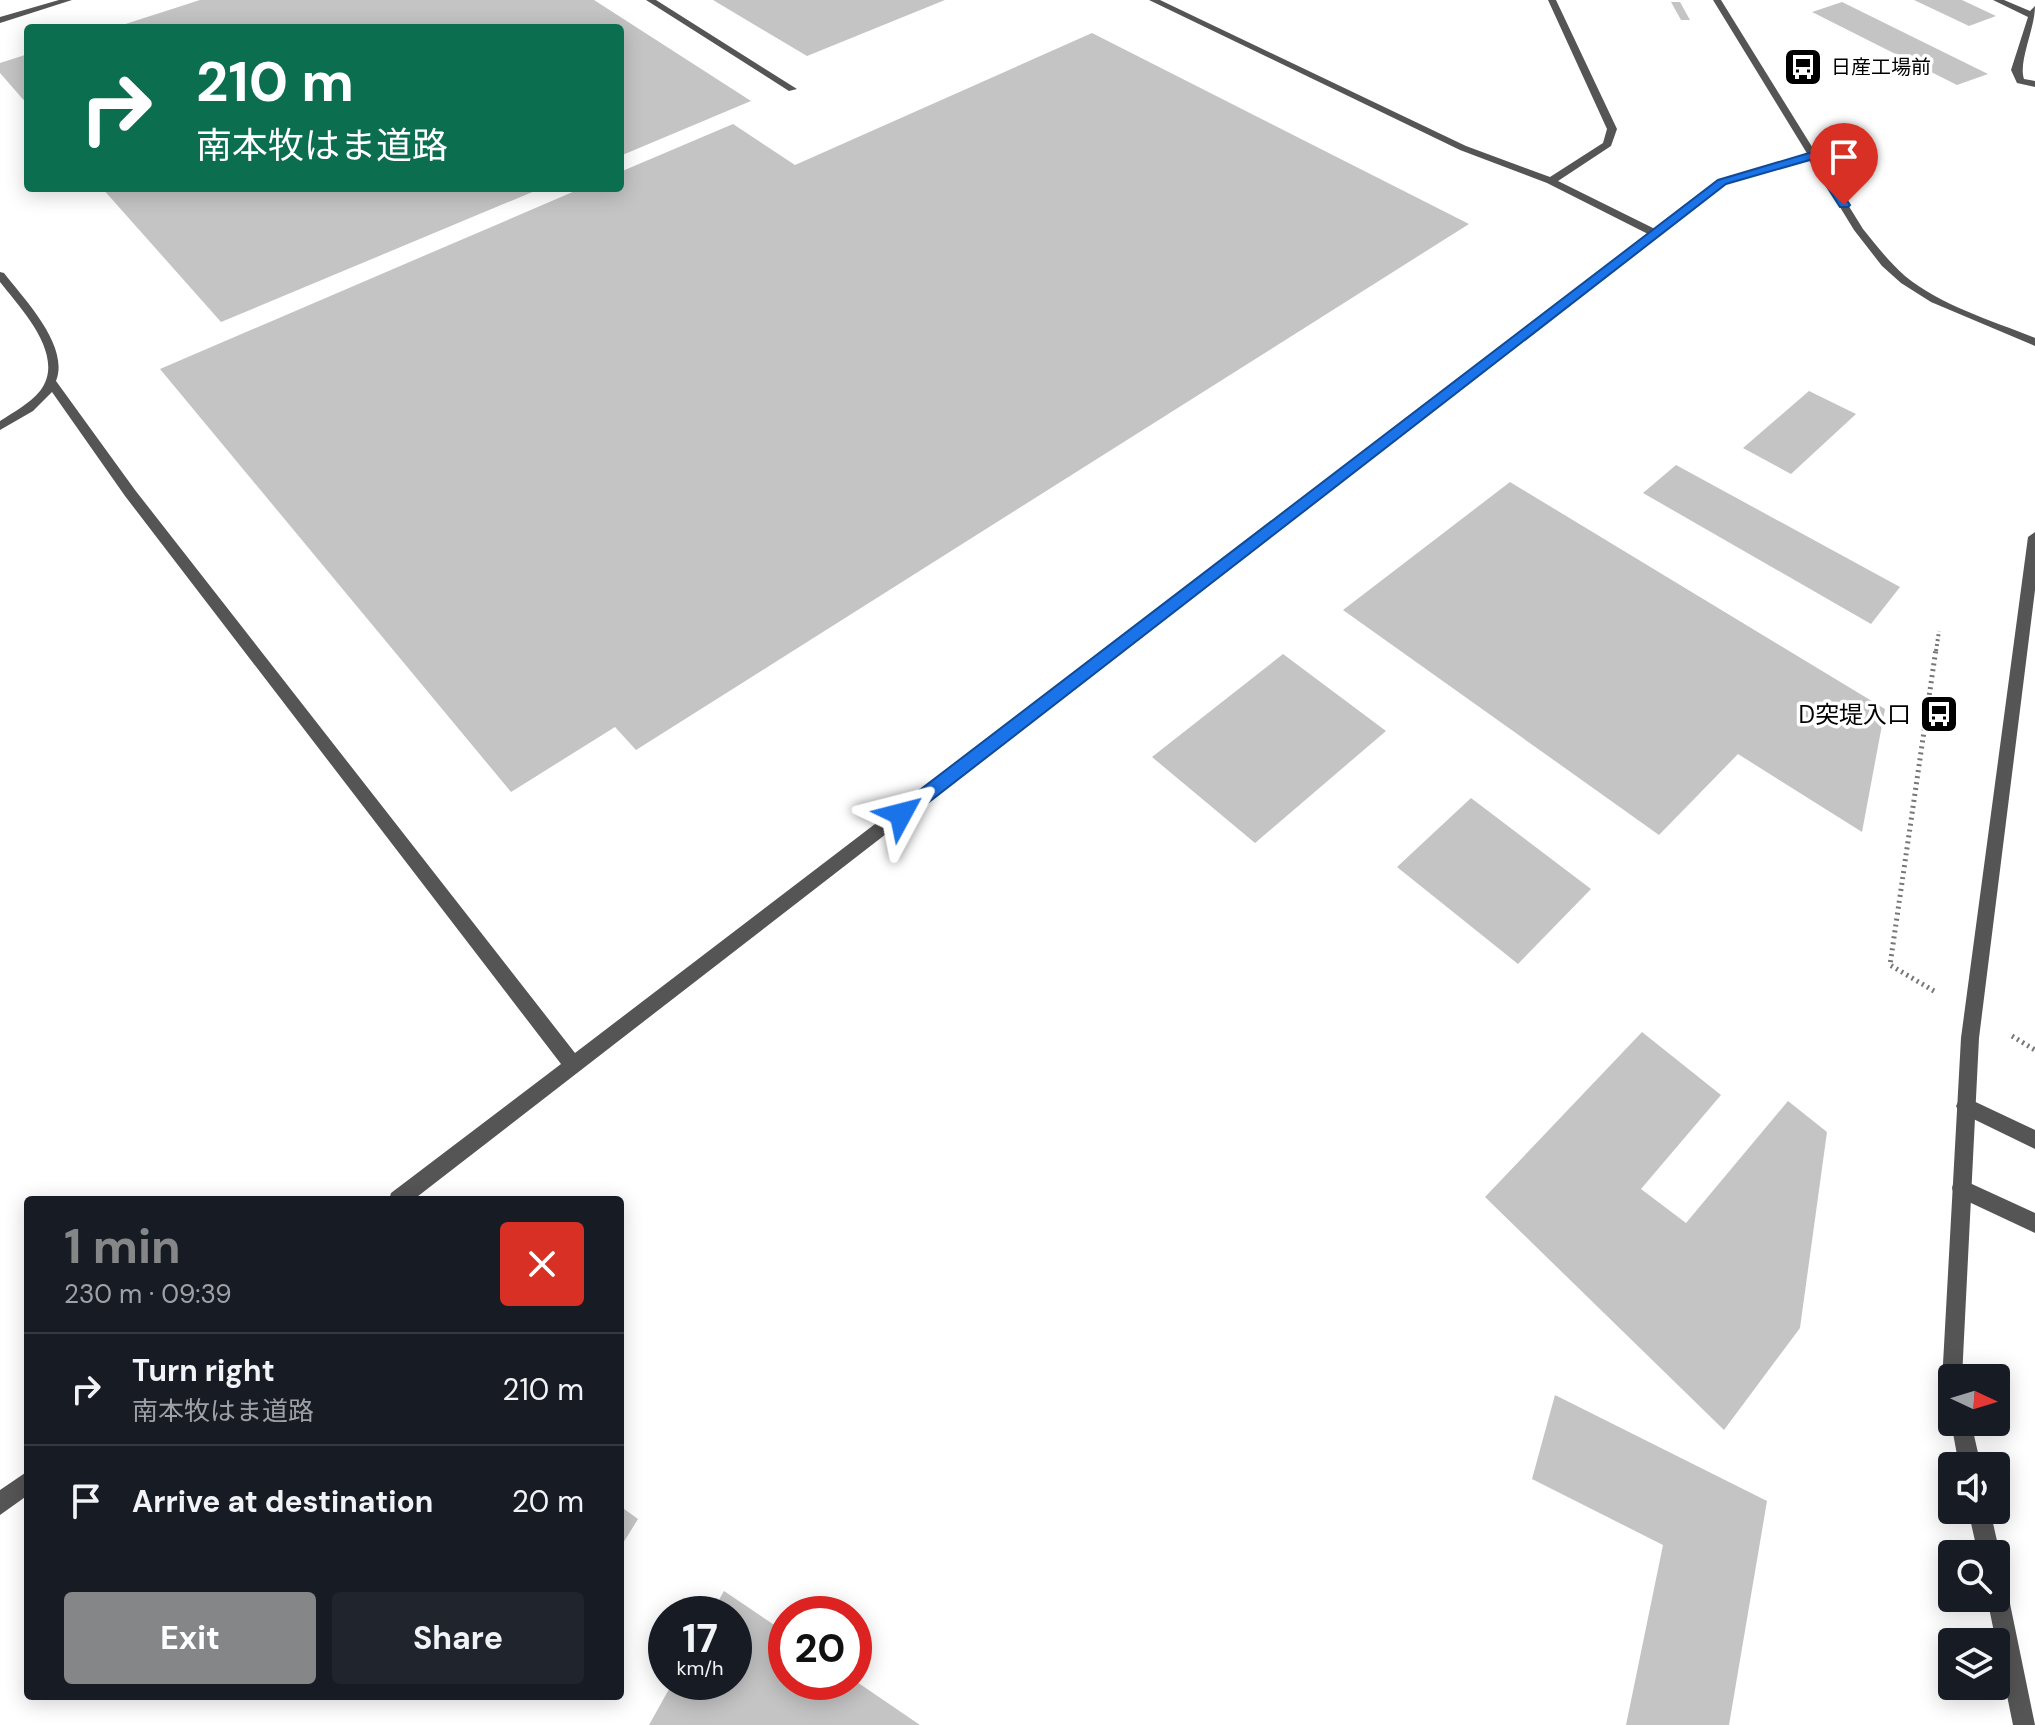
<!DOCTYPE html>
<meta charset="utf-8">
<style>
body{margin:0;font-family:"DM Sans","Noto Sans JP",sans-serif;background:#20242c;color:#f1f3f6;height:100vh;display:flex;flex-direction:column;font-size:30px;white-space:nowrap}
*{box-sizing:border-box;margin:0}
p{font-size:26px;color:#9ea1a6}
.icon{flex:none;width:44px;height:44px;fill:none;stroke:currentColor;stroke-width:2;stroke-linecap:round;stroke-linejoin:round}
.map{position:relative;flex:1;overflow:hidden}
.side{position:absolute;left:24px;top:1196px;width:600px;height:504px;display:flex;flex-direction:column;background:#171b24;border-radius:8px;box-shadow:0 4px 20px #0003}
.side>*{flex:none}
.banner{position:absolute;left:24px;top:24px;width:600px;height:168px;border-radius:8px;box-shadow:0 4px 20px #0003;background:#0b6e4f;color:#fff;overflow:hidden}
.needle{width:52px;rotate:94deg}
.buttons{position:absolute;left:1938px;top:1364px;display:grid;gap:16px}
.buttons a{display:grid;place-items:center;width:72px;height:72px;border-radius:8px;background:#171b24;box-shadow:0 4px 20px #0003;font-size:40px}
.speed{position:absolute;left:648px;top:1596px;display:flex;gap:16px;font-size:40px;font-weight:700;text-align:center}
.speed>*{display:grid;place-content:center;width:104px;height:104px;border-radius:50%;background:#171b24;box-shadow:0 4px 20px #0003;line-height:1}
.speed small{font-size:20px;font-weight:400}
.speed .limit{border:12px solid #d22;background:#fff;color:#111}
.pin{position:absolute;display:grid;place-items:center;width:68px;height:68px;color:#fff;margin:-82px -34px;border-radius:50% 50% 50% 0;rotate:-45deg;box-shadow:0 0 8px #0007}
.pin .icon{rotate:45deg}
.me{position:absolute;width:88px;margin:-44px;rotate:52deg;stroke-linejoin:round;filter:drop-shadow(0 0 6px #0008)}
.turn{display:flex;align-items:center;gap:28px;height:168px;padding:0 40px;font-size:36px}
.turn .icon{width:104px;height:104px;stroke-width:2.5}
.turn b{display:block;font-size:56px;line-height:68px}
.round{display:grid;place-items:center;flex:none;width:84px;height:84px;border-radius:8px;background:#20242c}
.overview{display:flex;align-items:center;justify-content:space-between;height:136px;padding:0 40px}
h1{font-size:48px;font-weight:700;line-height:60px;color:#858687}
.cta{display:flex;gap:16px;margin-top:auto;padding:16px 40px}
.cta a{flex:1;height:92px;border-radius:8px;background:#858687;color:#fff;font-size:32px;font-weight:700;line-height:92px;text-align:center}
.cta a+a{background:#20242c;color:#f1f3f6}
ul{padding:0;list-style:none}
li{display:flex;align-items:center;gap:24px;height:112px;padding:0 40px;border-top:2px solid #363941}
li div{flex:1}
li b{display:block;font-size:30px}
li em{font-style:normal}
.map>svg:first-child{display:block}
</style>
<div class="map">
<svg width="2035" height="1725" viewBox="0 0 2035 1725">
<rect width="100%" height="100%" fill="#fff"/>
<path fill="#c4c4c4" d="M200 0H594L751 101 620 156V28H113Z
M713 0H945L807 56Z
M1914 0H1962L1996 16 1969 26Z
M1671 2H1680L1690 20H1681Z
M1842 2 1988 74 1957 85 1812 12Z
M1092 33 1469 224 636 750 615 727 511 792 160 369 582 188H620V172L733 124 795 165Z
M1786 52H1796L1810 72H1799Z
M28 54V105L0 73V63Z
M102 188H542L221 322Z
M1809 391 1856 414 1791 474 1743 448Z
M1676 465 1900 587 1871 624 1643 493Z
M1510 482 1885 709 1862 832 1738 754 1659 835 1343 610Z
M1283 654 1386 731 1255 843 1152 757Z
M1471 798 1591 889 1518 964 1397 867Z
M1642 1032 1721 1095 1641 1189 1686 1223 1788 1101 1827 1132 1800 1328 1724 1430 1485 1197Z
M1555 1395 1767 1501 1729 1725H1626L1663 1545 1532 1479Z
M620 1506 638 1519 620 1548Z
M724 1591 786 1633V1682L854 1680 920 1725H649L673 1682H734V1614H711Z"/>
<g fill="none" stroke-linecap="round" stroke-linejoin="round">
<path stroke="#777" stroke-width="4" stroke-dasharray="2 3" stroke-linecap="butt" d="M1936 651 1939 631"/>
<path stroke="#777" stroke-width="5" stroke-dasharray="2 4" stroke-linecap="butt" d="M1934 991 1890 965 1936 649
M2012 1036 2035 1050"/>
<path fill="#555" fill-rule="evenodd" d="M59 0H72L0 23V17Z
M646 0H656L797 89 789 91Z
M1149 0H1160L1466 146 1550 177 1603 143 1607 129 1548 0H1556L1617 129 1611 146 1558 181 1655 229 1718 180 1809 153 1818 155 1726 184 413 1200H389L391 1193 561 1064 125 496 52 392 33 411 0 430V421C14 412 29 404 40 391 67 356 21 309 0 282V272L4 273C24 299 70 346 56 381L135 490 575 1053 1648 234 1547 183 1460 150Z
M1965 1097 2035 1130V1149L1959 1112 1956 1106 1959 1100Z
M1961 1179 2035 1213V1233L1954 1195 1952 1188 1954 1181Z
M28 1471V1495L0 1515V1490Z"/>
<path fill="#555" fill-rule="evenodd" d="M1993 0H2004L2030 11 2035 6C2035 29 2018 62 2024 79L2035 81V87L2017 83 2011 70 2028 17Z"/>
<path fill="#555" fill-rule="evenodd" d="M1713 0H1721L1863 229C1876 245 1889 262 1905 276 1942 306 1991 320 2035 338V346L1931 302 1901 283 1882 266 1854 230Z
M2035 532V590L1979 1038 1962 1378H1952V1392L1945 1389 1942 1382 1961 1038 2028 537Z
M1952 1419V1422H1971L1981 1466H1959L1951 1422Z
M1968 1510H1990L2000 1554 1997 1562 1996 1554H1978Z
M1996 1578 2004 1581 2007 1589 2035 1725H2013L1987 1598H1996Z"/>
</g>
<path fill="#1a73e8" stroke="#114b97" stroke-width="2" d="M1809 153H1817L1850 205 1848 207H1840L1810 160 1726 184 907 819H895L892 814 895 809 1718 180Z"/>
<defs>
<symbol id="bus-square" viewBox="-11 -11 22 22"><rect x="-9" y="-9" width="18" height="18" rx="4" fill="#000" stroke="#fff"/><path d="M-5-6H5V4H4V6H2V4H-2V6H-4V4H-5ZM-3.5-4V0h7V-4ZM-3.5 1.2v1.5H-2V1.2ZM2 1.2v1.5H3.5V1.2Z" fill="#fff"/></symbol>
</defs>
<g fill-rule="evenodd">
<use href="#bus-square" x="1781" y="45" width="44" height="44"/>
<use href="#bus-square" x="1917" y="692" width="44" height="44"/>
</g>
<g text-anchor="middle" dominant-baseline="central" stroke-width="7" stroke-linejoin="round" paint-order="stroke">
<g font-size="20" fill="#000" stroke="#fff" text-anchor="start">
<text x="1831" y="67">日産工場前</text>
</g>
<g font-size="24" fill="#000" stroke="#fff" text-anchor="end">
<text x="1911" y="714">D突堤入口</text>
</g>
</g>
</svg>
<div class="buttons">
<a><svg class="needle" viewBox="-14 -14 28 28"><path d="M0-13l5 13h-10z" fill="#e53935"/><path d="M0 13l5-13h-10z" fill="#9ea1a6"/></svg></a>
<a><svg class="icon" aria-label="sound" viewBox="0 0 24 24"><path d="M4 9h4l5-4v14l-5-4H4zM17 9q2 3 0 6"/></svg></a>
<a><svg class="icon" aria-label="search" viewBox="0 0 24 24"><circle cx="10" cy="10" r="6"/><path d="M15 15l6 6"/></svg></a>
<a><svg class="icon" aria-label="layers" viewBox="0 0 24 24"><path d="M12 4l9 5-9 5-9-5zM3 14l9 5 9-5"/></svg></a>
</div>
<div class="speed"><div>17<small>km/h</small></div><div class="limit">20</div></div>
<div class="pin" style="left:1844px;top:205px;background:#d93025"><svg class="icon" aria-label="arrive" viewBox="0 0 24 24"><path d="M6 21V4h12l-3 4 3 4H6"/></svg></div>
<svg class="me" style="left:901px;top:814px" viewBox="-20 -20 40 40"><path d="M0-17L14 15 0 8-14 15z" fill="#1a73e8" stroke="#fff" stroke-width="4"/></svg>
<div class="banner">
<div class="turn"><svg class="icon" aria-label="right" viewBox="0 0 24 24"><path d="M7 20v-9h11M14 6l5 5-5 5"/></svg><div><b>210 m</b>南本牧はま道路</div></div>
</div>
<section class="side">
<div class="overview"><div><h1>1 min</h1><p>230 m · 09:39</p></div><a class="round" style="background:#d93025;color:#fff"><svg class="icon" aria-label="close" viewBox="0 0 24 24"><path d="M6 6l12 12M18 6L6 18"/></svg></a></div>
<ul>
<li><svg class="icon" aria-label="right" viewBox="0 0 24 24"><path d="M7 20v-9h11M14 6l5 5-5 5"/></svg><div><b>Turn right</b><p>南本牧はま道路</p></div><em>210 m</em></li>
<li><svg class="icon" aria-label="arrive" viewBox="0 0 24 24"><path d="M6 21V4h12l-3 4 3 4H6"/></svg><div><b>Arrive at destination</b></div><em>20 m</em></li>
</ul>
<div class="cta"><a>Exit</a><a>Share</a></div>
</section>
</div>
